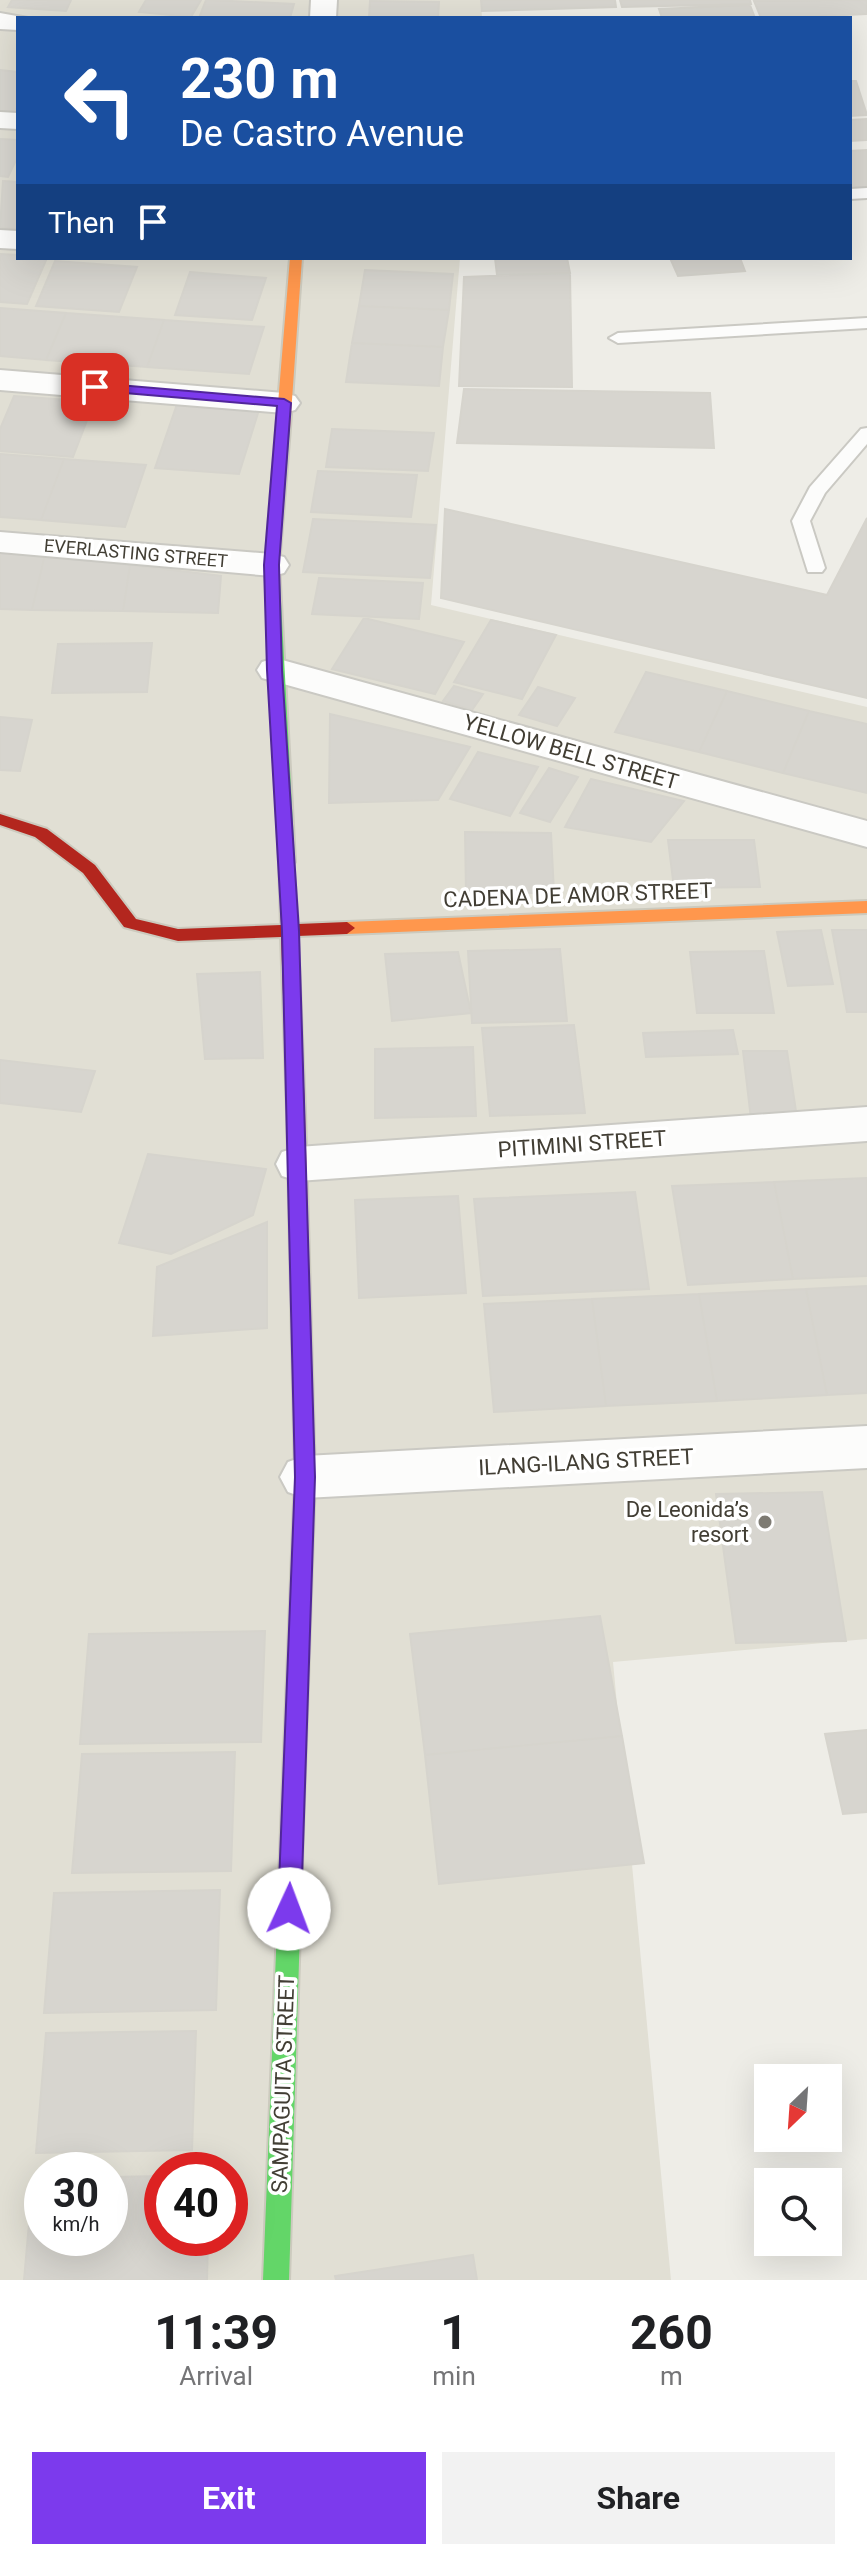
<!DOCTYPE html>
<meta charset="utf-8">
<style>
body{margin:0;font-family:Roboto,sans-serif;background:#f2f2f2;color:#202124;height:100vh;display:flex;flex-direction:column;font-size:30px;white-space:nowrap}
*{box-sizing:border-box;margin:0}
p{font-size:26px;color:#757577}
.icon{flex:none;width:44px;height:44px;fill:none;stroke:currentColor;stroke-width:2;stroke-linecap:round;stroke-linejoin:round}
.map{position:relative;height:2280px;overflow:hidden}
.panel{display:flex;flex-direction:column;background:#fff;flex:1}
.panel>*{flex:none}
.banner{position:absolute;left:16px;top:16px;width:836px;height:244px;border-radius:0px;box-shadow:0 8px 32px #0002;background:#1a4fa0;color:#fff;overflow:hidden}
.needle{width:52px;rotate:205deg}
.tools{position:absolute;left:754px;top:2064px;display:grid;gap:16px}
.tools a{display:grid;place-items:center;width:88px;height:88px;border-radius:0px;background:#fff;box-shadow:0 8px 32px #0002;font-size:40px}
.speed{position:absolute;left:24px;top:2152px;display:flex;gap:16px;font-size:40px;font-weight:700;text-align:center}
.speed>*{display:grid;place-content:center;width:104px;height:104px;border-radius:50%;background:#fff;box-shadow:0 8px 32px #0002;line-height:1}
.speed small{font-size:20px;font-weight:400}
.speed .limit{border:12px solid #d22;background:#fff;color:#111}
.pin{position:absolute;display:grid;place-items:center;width:68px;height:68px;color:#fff;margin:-34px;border-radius:16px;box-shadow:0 4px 12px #0006}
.me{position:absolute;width:88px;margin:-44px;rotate:2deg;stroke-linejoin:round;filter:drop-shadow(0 0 6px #0008)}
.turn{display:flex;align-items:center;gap:28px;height:168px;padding:0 32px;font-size:36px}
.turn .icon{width:104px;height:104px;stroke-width:2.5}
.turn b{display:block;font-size:56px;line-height:68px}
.then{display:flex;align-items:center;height:76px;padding:0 32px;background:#0003;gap:16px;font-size:30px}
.eta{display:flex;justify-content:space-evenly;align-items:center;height:136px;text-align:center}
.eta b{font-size:48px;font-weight:700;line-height:56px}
.button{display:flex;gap:16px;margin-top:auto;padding:16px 32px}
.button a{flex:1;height:92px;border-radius:0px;background:#7c3aed;color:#fff;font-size:32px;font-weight:700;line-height:92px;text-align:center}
.button a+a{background:#f2f2f2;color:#202124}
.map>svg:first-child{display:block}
</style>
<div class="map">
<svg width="867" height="2280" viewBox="0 0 867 2280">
<rect width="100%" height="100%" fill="#eeede7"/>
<path fill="#e1dfd4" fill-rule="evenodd" d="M0 0H481L482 18H18V258H460L431 605 867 707V1639L613 1662 671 2280H0ZM42 2170H110V2238H42ZM162 2170H230V2238H162Z"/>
<path fill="#d7d5cf" stroke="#d6d4cd" stroke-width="2" d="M12 0H71L66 11 8 7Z
M146 0H201L191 17 139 12Z
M206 0H210L294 4 290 18H199Z
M481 0H615L616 7 482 11Z
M620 0H750L751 4 622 7Z
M867 0V14L781 18H761L754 1Z
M370 1 439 2 438 18H369Z
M750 5 755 18H662L659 9Z
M0 70 18 72V105L13 114 0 113Z
M850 81H856L867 115 850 116Z
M867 119V140L850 141V120Z
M0 139 18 140V156L8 177 0 176Z
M867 150V189H851L850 151Z
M3 181 18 182V229L0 228Z
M0 254 18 255V258H47L27 304 0 302Z
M495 258H567L570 273 497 275Z
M670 258H740L745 271 678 276Z
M55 261 137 267 119 312 36 306Z
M365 270 453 274 449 310 359 306Z
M190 272 266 278 252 320 175 315Z
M570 273 572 387 459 386 464 277Z
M359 306 449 310 443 347 352 343Z
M0 308 66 313 46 360 0 356Z
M66 313 164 320 147 367 46 360Z
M164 320 264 327 249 374 147 367Z
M352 343 443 347 439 386 346 382Z
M464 389 710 393 714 448 457 443Z
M14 396 94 402 73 457 0 451V429Z
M177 404 259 410 239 474 155 468Z
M332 429 434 433 428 471 326 467Z
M0 454 64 459 41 520 0 517Z
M64 459 146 465 125 527 41 520Z
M318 471 417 475 411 517 311 512Z
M445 509 827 595 867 518V698L441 598Z
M313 519 436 525 430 578 303 572Z
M0 553 45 554 32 610 0 609Z
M45 554 130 565 123 611 32 610Z
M130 565 221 576 218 613 123 611Z
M319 578 423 583 419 619 312 614Z
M364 618 464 642 435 694 332 669Z
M491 620 556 635 522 699 454 682Z
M152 643 147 692 52 693 58 644Z
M646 672 727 691 699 752 615 732Z
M454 686 483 694 472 710 443 701Z
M538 687 575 698 557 726 519 715Z
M727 691 809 711 783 773 699 752Z
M809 711 867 724V793L783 773Z
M330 714 470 747 438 800 329 803Z
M0 717 32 720 20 771 0 770Z
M478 752 538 767 510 816 450 799Z
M549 768 578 777 550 822 520 813Z
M591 779 684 801 651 842 565 827Z
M465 832 551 833 554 893H466Z
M668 840H754L760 887 674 888Z
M821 930 833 984 788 986 777 932Z
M832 930H867V1012H847Z
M560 949 567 1021 472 1023 468 951Z
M764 951 774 1013H697L690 952Z
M458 952 471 1013 392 1021 385 954Z
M260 972 263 1058 205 1059 197 974Z
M574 1025 585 1113 490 1116 482 1028Z
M733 1030 738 1054 646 1057 643 1033Z
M473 1047 476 1116 375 1118V1049Z
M743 1051H787L797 1118 751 1119Z
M0 1060 95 1071 81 1112 0 1103Z
M148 1154 266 1169 253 1215 171 1254 119 1243Z
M867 1178V1276L793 1279 774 1182Z
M774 1182 793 1279 688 1285 672 1186Z
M635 1192 649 1289 483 1296 474 1199Z
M458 1196 466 1293 359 1298 355 1200Z
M267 1222V1328L153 1336 157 1267Z
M867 1286V1393L827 1395 806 1289Z
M806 1289 827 1395 717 1401 699 1294Z
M699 1294 717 1401 606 1406 592 1299Z
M592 1299 606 1406 494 1412 484 1304Z
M822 1492 846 1641 736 1643 716 1494Z
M600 1616 622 1736 425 1755 410 1634Z
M265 1631 261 1742 80 1744 89 1634Z
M867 1730V1812L843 1814 825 1734Z
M622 1736 644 1863 439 1884 425 1755Z
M235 1752 231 1871 72 1873 82 1754Z
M220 1890 216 2010 44 2013 54 1893Z
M196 2031 192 2150 36 2153 46 2033Z
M162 2176V2238H208L207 2280H24L33 2178H42V2238H110V2177Z
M473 2255 477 2280H336L335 2276Z"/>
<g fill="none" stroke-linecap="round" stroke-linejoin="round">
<defs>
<path id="lane" d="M867 188V198L850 199V189Z
M867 318V328L618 343 609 338 618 333Z
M867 428V444L825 493 810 521 825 568 822 572H808L792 521 810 487 861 429Z"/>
<path id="street" d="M311 0H337L336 18H310Z
M0 13 28 18H18V30L0 29Z
M0 112 18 113V129L0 128Z
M0 230 18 231V249L0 248Z
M0 370 284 393 295 396 300 403 295 410 284 413 0 390Z
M0 532 272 554 284 557 289 565 284 573 272 576 0 552Z
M275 658 867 821V847L262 678 257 670 262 662Z
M867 1107V1141L298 1181 282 1176 276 1164 282 1152 298 1147Z
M867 1426V1468L305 1498 288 1492 280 1477 288 1462 305 1456Z"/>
<path id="fast" d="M283 424 290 428 279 565 295 862 287 868 279 862 265 565 276 428Z
M293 1791 301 1795 304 1802 289 2280H263L282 1802 285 1795Z"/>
<path id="slow" d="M290 258H302L290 428 283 432 276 428Z
M867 901V913L347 934 339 928 347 922Z
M296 1105 305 1112 315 1477 304 1802 301 1809 293 1813 285 1809 282 1802 295 1477 287 1112Z"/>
<path id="jam" d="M0 814 47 829 95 865 136 919 178 929 281 925 279 862 281 858H293L298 924 347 922 355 928 347 934 298 936 305 1112 302 1117H290L287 1112 281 937 178 941 124 927 83 873 35 837 0 825Z"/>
</defs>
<use href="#lane" stroke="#cac9c3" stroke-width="4"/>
<use href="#street" stroke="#cac9c3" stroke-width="4"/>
<use href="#fast" stroke="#cccabe" stroke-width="4"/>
<use href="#slow" stroke="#cccabe" stroke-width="4"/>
<use href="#jam" stroke="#cccabe" stroke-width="4"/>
<use href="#lane" fill="#fcfcfb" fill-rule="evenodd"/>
<use href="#street" fill="#fcfcfb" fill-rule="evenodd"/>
<use href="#fast" fill="#63d668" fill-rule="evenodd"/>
<use href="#slow" fill="#ff974d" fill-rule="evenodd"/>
<use href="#jam" fill="#b3261e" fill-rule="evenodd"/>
</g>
<path fill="#7c3aed" stroke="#51269a" stroke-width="2" d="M95 383 284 399 291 403 279 565 282 670 299 931 315 1477 301 1909 297 1917 289 1921 281 1917 278 1909 295 1477 282 931 267 670 264 565 277 406 90 390 88 387Z"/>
<circle fill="#7e7b73" stroke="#fff" stroke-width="3" cx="765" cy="1522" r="8"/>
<g text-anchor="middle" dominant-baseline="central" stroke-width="7" stroke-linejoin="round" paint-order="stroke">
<g font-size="18" fill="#423e34" stroke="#fff">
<text transform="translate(136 553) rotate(5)">EVERLASTING STREET</text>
</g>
<g font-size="22" fill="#423e34" stroke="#fff">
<text transform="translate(571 752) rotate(16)">YELLOW BELL STREET</text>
<text transform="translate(578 895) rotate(-2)">CADENA DE AMOR STREET</text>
<text transform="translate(582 1144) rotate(-4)">PITIMINI STREET</text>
<text transform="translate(586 1462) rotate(-3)">ILANG-ILANG STREET</text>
<text transform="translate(283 2084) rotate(-88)">SAMPAGUITA STREET</text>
</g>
<g font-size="22" fill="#423e34" stroke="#fff" text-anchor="end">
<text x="749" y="1509">De Leonida’s<tspan x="749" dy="25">resort</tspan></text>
</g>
</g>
</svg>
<div class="tools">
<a><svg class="needle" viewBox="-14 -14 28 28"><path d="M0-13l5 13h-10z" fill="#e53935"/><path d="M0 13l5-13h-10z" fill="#757577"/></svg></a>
<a><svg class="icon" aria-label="search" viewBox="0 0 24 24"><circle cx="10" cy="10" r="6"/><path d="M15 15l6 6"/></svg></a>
</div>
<div class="speed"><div>30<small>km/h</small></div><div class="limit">40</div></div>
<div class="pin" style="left:95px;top:387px;background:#d93025"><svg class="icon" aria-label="arrive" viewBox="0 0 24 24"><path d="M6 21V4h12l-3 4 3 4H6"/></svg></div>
<svg class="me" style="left:289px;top:1909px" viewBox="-20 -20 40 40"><circle r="19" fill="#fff"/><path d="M0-13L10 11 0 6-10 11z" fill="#7c3aed"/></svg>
<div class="banner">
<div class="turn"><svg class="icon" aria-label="left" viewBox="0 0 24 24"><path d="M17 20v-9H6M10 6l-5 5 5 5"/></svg><div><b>230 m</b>De Castro Avenue</div></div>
<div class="then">Then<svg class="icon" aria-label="arrive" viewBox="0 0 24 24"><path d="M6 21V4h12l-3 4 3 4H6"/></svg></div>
</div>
</div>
<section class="panel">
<div class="eta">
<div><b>11:39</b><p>Arrival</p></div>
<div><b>1</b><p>min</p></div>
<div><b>260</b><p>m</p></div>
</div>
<div class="button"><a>Exit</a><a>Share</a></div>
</section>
